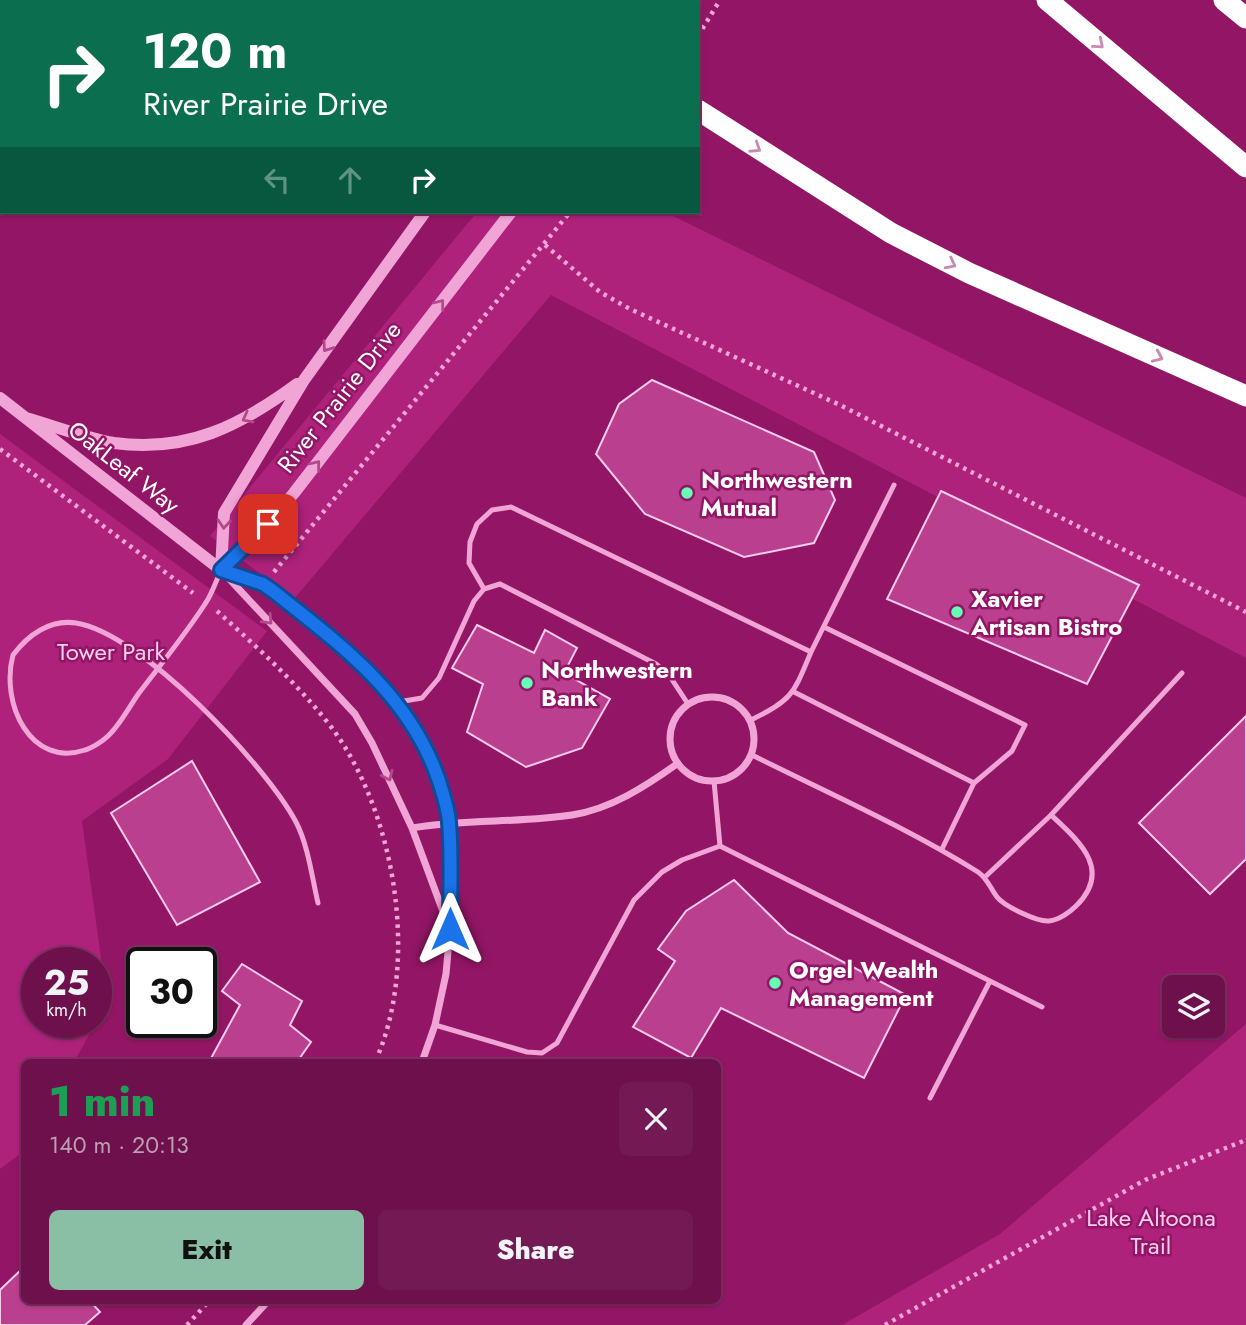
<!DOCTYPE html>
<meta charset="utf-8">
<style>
body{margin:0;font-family:Jost,sans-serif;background:#731953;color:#f1f3f6;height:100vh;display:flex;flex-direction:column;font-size:26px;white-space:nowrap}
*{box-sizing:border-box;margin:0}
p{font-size:23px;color:#bf9db5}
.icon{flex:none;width:38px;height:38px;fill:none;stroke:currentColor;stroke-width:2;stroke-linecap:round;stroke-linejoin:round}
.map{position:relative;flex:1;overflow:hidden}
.sheet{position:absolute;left:21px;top:1059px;width:700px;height:245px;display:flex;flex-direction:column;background:#6e104c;border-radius:10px;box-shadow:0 2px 5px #0004,0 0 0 2px #803064}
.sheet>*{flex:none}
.top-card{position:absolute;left:0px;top:0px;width:700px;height:214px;box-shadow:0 2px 5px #0004,0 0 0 2px #803064;background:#0b6e4f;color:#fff;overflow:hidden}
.tools{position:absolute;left:1162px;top:975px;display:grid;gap:14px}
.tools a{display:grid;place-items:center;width:63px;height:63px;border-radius:10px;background:#6e104c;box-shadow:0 2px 5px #0004,0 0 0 2px #803064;font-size:35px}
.speed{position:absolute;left:21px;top:947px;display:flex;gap:14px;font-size:35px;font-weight:700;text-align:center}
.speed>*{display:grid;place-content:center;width:91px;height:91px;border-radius:50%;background:#6e104c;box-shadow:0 2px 5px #0004,0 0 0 2px #803064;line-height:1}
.speed small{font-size:18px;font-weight:400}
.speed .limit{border:4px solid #111;border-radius:10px;background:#fff;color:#111}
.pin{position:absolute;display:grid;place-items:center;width:60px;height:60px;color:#fff;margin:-30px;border-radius:14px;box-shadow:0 4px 10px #0006}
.me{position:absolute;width:77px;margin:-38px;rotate:0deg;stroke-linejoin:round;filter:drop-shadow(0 0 5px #0008)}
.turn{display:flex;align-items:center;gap:24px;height:147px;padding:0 28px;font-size:32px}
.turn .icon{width:91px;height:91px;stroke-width:2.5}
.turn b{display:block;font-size:49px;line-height:60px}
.lanes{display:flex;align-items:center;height:66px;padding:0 28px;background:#0003;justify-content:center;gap:35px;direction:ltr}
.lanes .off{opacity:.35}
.round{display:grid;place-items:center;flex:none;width:74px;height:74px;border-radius:10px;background:#731953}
.summary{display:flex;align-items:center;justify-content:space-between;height:119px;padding:0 28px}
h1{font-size:42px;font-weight:800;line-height:52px;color:#1e9e55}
.action{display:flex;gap:14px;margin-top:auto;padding:14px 28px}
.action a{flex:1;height:80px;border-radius:10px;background:#8abfa5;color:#111;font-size:28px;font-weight:800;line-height:80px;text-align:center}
.action a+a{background:#731953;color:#f1f3f6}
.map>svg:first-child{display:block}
</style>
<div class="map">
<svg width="1246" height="1325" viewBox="0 0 1246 1325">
<rect width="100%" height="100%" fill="#921665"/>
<path fill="#ae227c" d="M477 212H665L1246 498V658L551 295 294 599 210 536Z
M0 434 267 631 168 759 82 821 107 1001 96 1021V962H37V1022H96L74 1062H24V1151L0 1169Z
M1246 1024V1325H842L1000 1234Z"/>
<path fill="#ba3f8e" stroke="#fccceb" stroke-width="2" d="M652 380 814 452 835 500 814 543 744 557 645 514 596 454 619 404Z
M941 491 1139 585 1087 684 887 599Z
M477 625 534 653 545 630 577 648 564 673 610 699 582 748 526 767 467 732 483 684 452 668Z
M1246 716V859L1210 894 1139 823Z
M192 761 260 882 177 925 111 813Z
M734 880 788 933 906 995 864 1078 721 1008 691 1058 633 1027 675 961 658 949 686 911Z
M242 964 302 1001 290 1025 311 1042 297 1062H209L240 1005 222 991Z
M24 1267V1300H89L100 1312 85 1325H0V1290Z"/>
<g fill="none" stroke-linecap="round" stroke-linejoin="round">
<path stroke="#f0a5d6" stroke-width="4.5" stroke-dasharray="3.5 5" stroke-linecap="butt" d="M698 36 720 0
M545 245 600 292 630 309 840 405 1246 612
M0 449 193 593
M274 572 570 212
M217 611C258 648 298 684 332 728 396 814 420 964 375 1062
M187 1325 210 1300
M885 1325 1145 1180 1246 1140"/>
<path stroke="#f0a5d6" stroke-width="5" d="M221 570C216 581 212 594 205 604 185 635 161 664 139 693 129 707 120 725 108 736 103 741 92 748 85 750 31 768 0 704 13 655 28 635 50 619 76 623 141 633 265 764 296 822 308 845 312 877 318 903
M484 589 469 563 470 542 477 524 492 510 511 507 811 652C793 695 793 699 751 720
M824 627 1025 725 1012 751 974 783 942 849
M811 652 894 485
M794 692 974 783
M398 702 422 698 439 678 474 601 484 589 500 584 656 664 669 675 688 704
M752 755C828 793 906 827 978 872 988 879 990 888 997 897 1004 906 1037 922 1049 921 1059 920 1070 912 1076 906 1113 870 1079 841 1051 815L985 877
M714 781 720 846 1042 1007
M1051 815 1182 673
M435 1025 527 1052 542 1053 557 1043 634 900 662 872 682 860 720 846
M930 1098 990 981"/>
<path stroke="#f0a5d6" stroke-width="7" d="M221 570 263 584 273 591 333 638 398 702 431 758 445 801 449 822 450 929 446 974 435 1025 422 1062
M222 571 355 714 372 743 412 828 448 925
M670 739a42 42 0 1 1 84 0a42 42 0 1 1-84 0Z
M412 828C465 819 519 823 572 815 611 809 646 786 677 764
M246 1325 269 1300"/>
<path stroke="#f0a5d6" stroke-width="12" d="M0 398 221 570
M26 418C54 426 85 438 114 443 187 453 240 426 297 384
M221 570 255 540 294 493 511 212
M221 570 224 513 304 380 425 212"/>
<path stroke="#fbd3ec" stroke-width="14" d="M589 2 590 0
M672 2 674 0"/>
<path stroke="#fff" stroke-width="21" d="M487 0 488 2
M550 0 552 2
M1047 0 1246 167
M1224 0 1246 18
M698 110 891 233 969 273 1246 396"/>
</g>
<defs><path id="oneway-chevron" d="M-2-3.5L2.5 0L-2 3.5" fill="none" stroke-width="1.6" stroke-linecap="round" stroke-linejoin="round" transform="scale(1.75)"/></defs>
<g stroke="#c88ab2">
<use href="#oneway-chevron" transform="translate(1099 44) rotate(40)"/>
<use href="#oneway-chevron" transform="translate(756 148) rotate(33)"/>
<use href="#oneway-chevron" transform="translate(951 264) rotate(27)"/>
<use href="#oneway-chevron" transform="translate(1158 357) rotate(24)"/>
</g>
<g stroke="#b3488d">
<use href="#oneway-chevron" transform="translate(440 304) rotate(-52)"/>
<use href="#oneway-chevron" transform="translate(327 347) rotate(125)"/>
<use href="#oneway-chevron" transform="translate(247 418) rotate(152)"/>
<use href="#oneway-chevron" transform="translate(316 465) rotate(-52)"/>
<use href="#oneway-chevron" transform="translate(224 524) rotate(95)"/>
<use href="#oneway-chevron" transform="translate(268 620) rotate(47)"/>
<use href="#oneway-chevron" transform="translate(388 776) rotate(65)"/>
</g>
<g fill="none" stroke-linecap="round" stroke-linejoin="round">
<defs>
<path id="route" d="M268 524 221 570 263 584 273 591C341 645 410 695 439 781 443 794 448 808 449 822 452 857 450 894 450 929"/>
</defs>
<use href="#route" stroke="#114b97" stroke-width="18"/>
<use href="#route" stroke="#1a73e8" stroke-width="12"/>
</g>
<g fill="#64ffb4" stroke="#921665" stroke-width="2.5">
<circle cx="687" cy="493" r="7"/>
<circle cx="957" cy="612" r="7"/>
<circle cx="527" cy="683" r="7"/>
<circle cx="775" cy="983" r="7"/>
</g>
<g text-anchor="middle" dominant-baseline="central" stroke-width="5" stroke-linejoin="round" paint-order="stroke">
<g font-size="24" fill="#fff" stroke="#921665">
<text transform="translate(339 397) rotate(-52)">River Prairie Drive</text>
<text transform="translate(124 467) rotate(38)">OakLeaf Way</text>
</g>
<g font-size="24" font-weight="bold" fill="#fff" stroke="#921665" text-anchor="start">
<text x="701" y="479">Northwestern<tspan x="701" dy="28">Mutual</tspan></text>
<text x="971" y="598">Xavier<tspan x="971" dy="28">Artisan Bistro</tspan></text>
<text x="541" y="669">Northwestern<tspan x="541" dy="28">Bank</tspan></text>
<text x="789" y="969">Orgel Wealth<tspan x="789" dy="28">Management</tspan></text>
</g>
<g font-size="24" fill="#fccceb" stroke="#921665">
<text x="111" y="651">Tower Park</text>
<text x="1151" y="1217">Lake Altoona<tspan x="1151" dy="28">Trail</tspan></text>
</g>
</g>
</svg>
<div class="tools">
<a><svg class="icon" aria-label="layers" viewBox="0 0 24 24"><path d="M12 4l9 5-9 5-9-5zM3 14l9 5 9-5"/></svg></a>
</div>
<div class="speed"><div>25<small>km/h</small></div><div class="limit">30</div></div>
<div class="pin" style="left:268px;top:524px;background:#d93025"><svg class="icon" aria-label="arrive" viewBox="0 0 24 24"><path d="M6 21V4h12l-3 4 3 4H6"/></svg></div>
<svg class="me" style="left:450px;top:929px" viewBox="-20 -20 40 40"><path d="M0-17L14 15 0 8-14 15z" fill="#1a73e8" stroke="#fff" stroke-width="4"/></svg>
<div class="top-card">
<div class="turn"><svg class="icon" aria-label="right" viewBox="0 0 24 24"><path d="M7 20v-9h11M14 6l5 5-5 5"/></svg><div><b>120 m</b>River Prairie Drive</div></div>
<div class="lanes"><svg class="icon off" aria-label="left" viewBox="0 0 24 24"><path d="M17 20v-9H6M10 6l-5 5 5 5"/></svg><svg class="icon off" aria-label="ahead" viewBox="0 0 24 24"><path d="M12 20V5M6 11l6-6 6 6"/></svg><svg class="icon" aria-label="right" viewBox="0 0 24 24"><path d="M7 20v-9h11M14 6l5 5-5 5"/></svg></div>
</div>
<section class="sheet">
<div class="summary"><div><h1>1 min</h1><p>140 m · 20:13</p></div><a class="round"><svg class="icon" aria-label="close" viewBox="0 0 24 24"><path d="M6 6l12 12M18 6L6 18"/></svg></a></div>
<div class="action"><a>Exit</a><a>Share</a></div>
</section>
</div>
